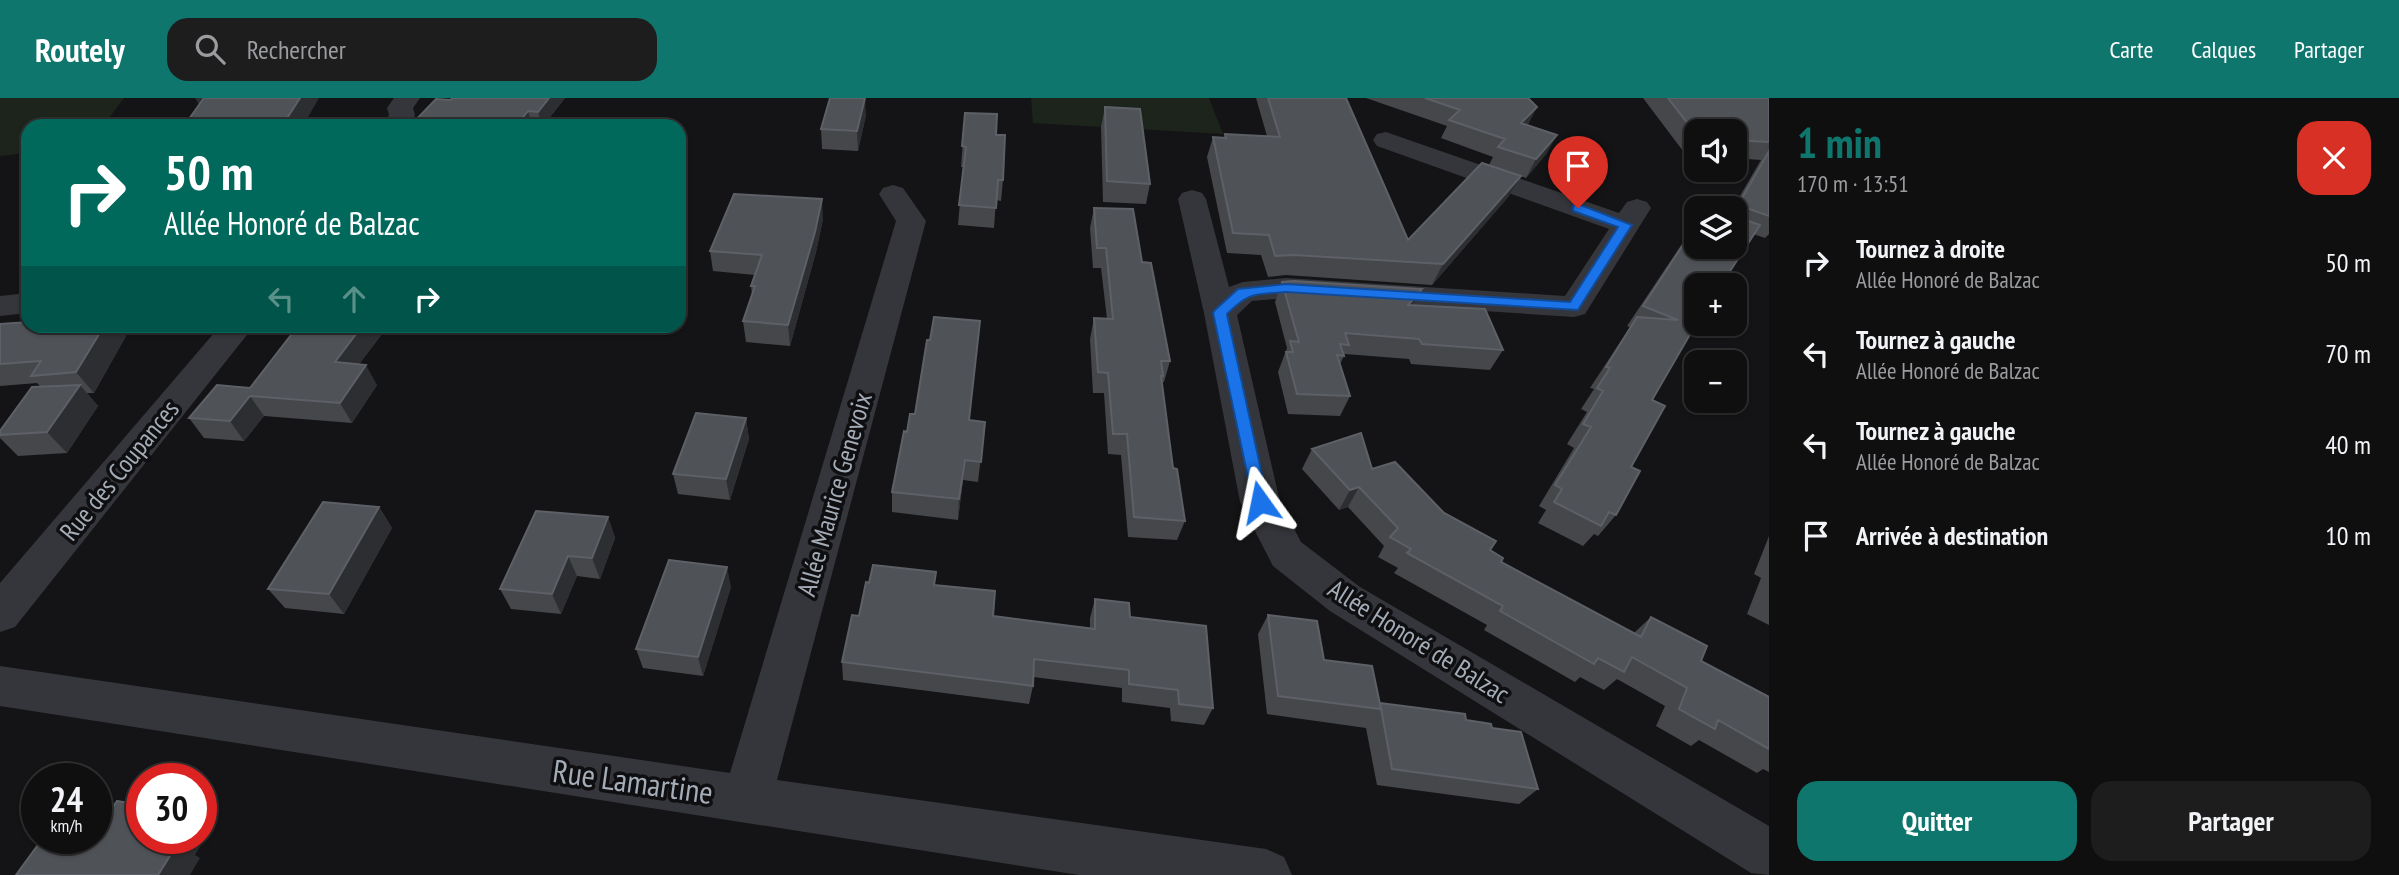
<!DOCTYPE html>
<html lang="fr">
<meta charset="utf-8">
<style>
body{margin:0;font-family:"PT Sans Narrow",sans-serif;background:#1d1d1e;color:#f1f3f6;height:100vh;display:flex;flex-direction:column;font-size:26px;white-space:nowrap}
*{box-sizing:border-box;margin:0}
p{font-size:23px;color:#9b9c9f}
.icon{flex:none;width:38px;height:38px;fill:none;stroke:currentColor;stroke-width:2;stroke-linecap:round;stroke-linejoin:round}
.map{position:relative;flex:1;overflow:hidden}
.sheet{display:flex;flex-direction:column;background:#0f0f10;width:630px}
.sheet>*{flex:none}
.banner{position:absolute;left:21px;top:21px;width:665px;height:214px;border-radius:21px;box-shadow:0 2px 5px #0004,0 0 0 2px #2f2f30;background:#00695c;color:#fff;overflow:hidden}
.tools{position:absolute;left:1684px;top:21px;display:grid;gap:14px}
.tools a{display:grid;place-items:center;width:63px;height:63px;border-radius:14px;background:#0f0f10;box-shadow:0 2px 5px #0004,0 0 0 2px #2f2f30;font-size:35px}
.speed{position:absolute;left:21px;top:665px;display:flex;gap:14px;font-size:35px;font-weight:700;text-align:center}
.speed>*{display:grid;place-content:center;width:91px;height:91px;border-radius:50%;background:#0f0f10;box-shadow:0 2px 5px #0004,0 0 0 2px #2f2f30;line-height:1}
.speed small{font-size:18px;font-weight:400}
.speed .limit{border:10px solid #d22;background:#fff;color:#111}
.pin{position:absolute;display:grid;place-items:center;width:60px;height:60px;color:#fff;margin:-72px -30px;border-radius:50% 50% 50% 0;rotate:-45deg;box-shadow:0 0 7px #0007}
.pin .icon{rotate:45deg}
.me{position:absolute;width:77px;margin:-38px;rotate:348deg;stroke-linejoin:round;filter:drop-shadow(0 0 5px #0008)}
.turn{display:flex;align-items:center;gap:24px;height:147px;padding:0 28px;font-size:32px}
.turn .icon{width:91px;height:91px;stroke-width:2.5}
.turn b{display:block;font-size:49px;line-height:60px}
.lanes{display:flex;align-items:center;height:66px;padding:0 28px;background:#0003;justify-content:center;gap:35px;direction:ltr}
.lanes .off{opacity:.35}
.round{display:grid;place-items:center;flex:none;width:74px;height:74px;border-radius:21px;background:#1d1d1e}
.head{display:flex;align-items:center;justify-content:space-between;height:119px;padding:0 28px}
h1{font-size:42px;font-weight:700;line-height:52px;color:#0f766e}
.button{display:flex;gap:14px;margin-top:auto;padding:14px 28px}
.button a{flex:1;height:80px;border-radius:21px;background:#0f766e;color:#fff;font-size:28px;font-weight:700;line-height:80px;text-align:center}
.button a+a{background:#1d1d1e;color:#f1f3f6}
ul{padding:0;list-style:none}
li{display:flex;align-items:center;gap:21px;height:91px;padding:0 28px}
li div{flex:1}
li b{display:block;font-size:26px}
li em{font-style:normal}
header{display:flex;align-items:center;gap:42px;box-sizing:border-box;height:98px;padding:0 35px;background:#0f766e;color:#fff}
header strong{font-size:33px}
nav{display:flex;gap:38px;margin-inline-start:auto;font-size:24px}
.search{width:490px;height:63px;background:#1d1d1e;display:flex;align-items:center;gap:18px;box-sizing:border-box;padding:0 24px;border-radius:21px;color:#9b9c9f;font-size:26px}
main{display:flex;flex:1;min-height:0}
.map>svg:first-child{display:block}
</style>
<header>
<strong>Routely</strong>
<div class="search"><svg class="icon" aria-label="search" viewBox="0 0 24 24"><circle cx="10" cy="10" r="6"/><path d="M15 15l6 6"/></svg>Rechercher</div>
<nav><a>Carte</a><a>Calques</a><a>Partager</a></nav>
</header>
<main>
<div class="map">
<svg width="1769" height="777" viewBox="0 0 1769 777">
<rect width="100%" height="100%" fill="#141416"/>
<path fill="#1c241c" d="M0 0H124L103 28H28V55L0 58Z
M1031 0H1209L1223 36 1033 25Z"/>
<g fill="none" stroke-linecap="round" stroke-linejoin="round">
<path fill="#35363b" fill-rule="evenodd" d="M394 0H420L413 10 415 17 408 28H382L389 17 387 10Z
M1386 34 1619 115 1627 104 1637 101 1647 104 1651 110 1585 216 1574 219 1286 200 1252 203 1237 217 1280 404 1301 444 1360 489 1769 728V777L1751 775 1330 513 1273 468 1240 404 1204 215 1178 101 1182 95 1192 92 1202 95 1206 101 1229 189 1243 184 1286 180 1565 198 1609 131 1377 48 1373 42 1377 36Z
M893 87 903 90 926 123 777 682 1266 751 1284 759 1292 777H1079L0 608V568L730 675 896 123 879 96 883 90Z
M28 195V215L0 218V198Z
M220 228H254L15 529 0 534V485Z"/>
</g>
<path fill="#45474b" d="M565 0 543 28H410L451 2Z
M1256 0H1346L1408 142 1509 98 1432 187 1286 177 1268 179 1261 157 1227 155 1207 59 1213 39 1224 40 1225 36 1267 38Z
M1366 0H1528V27L1547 55 1526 80 1489 67 1493 59 1441 40 1447 28Z
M1643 0H1769V136L1765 140 1753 136 1696 187 1652 302 1616 417 1598 438 1594 436 1583 448 1538 425 1546 412 1539 408 1574 350 1567 346 1587 314 1581 311 1594 291 1590 290 1630 229 1627 228 1696 125V149H1734V110H1733L1761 62 1734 60V33H1696V58L1686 57Z
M1105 9 1150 86 1146 106 1103 104 1101 29Z
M965 15 996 37 1003 82 1001 103 996 102 994 130 958 127 963 69H961Z
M866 17 858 53 822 51 821 31Z
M1094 110 1142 164 1170 263 1164 284H1162L1173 370 1185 423 1177 442 1128 439 1121 357 1108 356 1104 295H1093L1090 241 1094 220 1107 221 1101 170H1093L1090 130Z
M823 121 816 154 790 248 746 244 743 223 752 197 751 188 755 177 713 173 710 153Z
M1282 184 1413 207 1503 252 1490 272 1411 266 1409 261 1345 256 1340 266 1350 298 1340 318 1288 316 1278 274 1287 250 1275 204Z
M0 226 118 228 126 238 94 295H87L98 308 67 355 18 358 0 340V333L40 288 37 285 0 288Z
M298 228H388L359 266 377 287 352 325 264 318 244 343 204 340 189 320 250 290Z
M746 320 749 341 730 402 678 396 673 376Z
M969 322 985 324 978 384 963 382 958 422 892 414V394L907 334Z
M1312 351 1372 371 1444 415 1490 452 1501 464 1634 535 1651 519 1701 563 1769 599V674L1763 671 1757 675 1699 642 1691 648 1656 628 1665 608 1617 581 1604 592 1580 579 1575 584 1484 532 1487 527 1394 475 1398 470 1378 459 1384 448 1348 409 1339 412 1302 371Z
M379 409 392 430 344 516 285 510 268 491Z
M608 419 615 440 600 481 577 478 561 516 511 511 500 491Z
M1769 438V527L1747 516 1761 480 1754 476Z
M869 485 935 487 993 518 1090 530V520L1095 501 1130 519 1213 610 1204 627 1171 623 1170 610 1122 604V590L1033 579V588L1029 606 843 582 842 564 859 518Z
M731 489 703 578 643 570 636 551Z
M1268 517 1380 605 1466 622 1492 630 1538 691 1519 706 1377 687 1366 630 1267 616 1258 536Z"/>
<path fill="#2d2e31" d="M195 0H215L202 12Z
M300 0H319L303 28H282Z
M549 0H565L543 28H542L538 14Z
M865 0 866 17 858 53 857 33Z
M1537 9 1528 27 1521 25Z
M528 13 532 28H516Z
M1557 37 1547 55 1526 80 1536 61Z
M1521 78 1509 98 1432 187 1443 166Z
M822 101 823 121 816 154 790 248 788 227Z
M1422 191 1411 211 1408 207Z
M104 228H118L126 238 94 295 76 274Z
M362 228H388L346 284 335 264Z
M366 267 377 287 352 325 340 305Z
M80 287 98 308 67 355 47 334Z
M250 298 264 318 244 343 230 323Z
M746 320 749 341 730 402 726 381Z
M965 362 963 382 958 422 959 401Z
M1359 389 1348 409 1339 412 1350 392Z
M379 409 392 430 344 516 329 496Z
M608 419 615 440 600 481 592 460Z
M568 458 577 478 561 516 552 496Z
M727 469 731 489 703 578 698 559Z
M201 722 211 730 195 757 200 760 190 777H158L174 740H201Z"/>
<path fill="#4f5257" stroke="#5d6066" stroke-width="2" d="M204 0H300L282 28H184Z
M452 0H549L538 14 528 13 516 28H410L436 1 451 2Z
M830 0H865L857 33 821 31Z
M1268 0H1346L1408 142 1482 65 1521 78 1443 166 1294 157 1275 158 1269 137 1233 135 1213 39 1226 40 1225 36 1280 39Z
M1425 0H1528L1537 9 1521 25 1557 37 1536 61 1498 49 1505 41 1449 22 1460 12Z
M1668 0H1769V44L1734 42V33H1696V36Z
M1105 9 1140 11 1150 86 1107 83Z
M965 15 997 16 996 37H1005L1003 82H998L996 110 959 107 966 49 962 48Z
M1769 53V118L1738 107Z
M734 96 822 101 815 134 788 227 743 223 755 188H751L762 157 710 153Z
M1094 110 1133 111 1142 164 1151 165 1170 263H1161L1163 278H1161L1173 370 1177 371 1185 423 1134 419 1127 336H1113L1108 275 1098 274 1094 220 1113 221 1106 150H1097Z
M1734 118 1760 127 1721 187H1696V226L1652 302 1665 308 1631 369 1640 373 1616 417 1609 414 1601 428 1554 404 1562 391 1555 387 1591 329 1583 326 1603 293 1597 290 1610 270 1606 269 1637 219 1678 222 1643 208 1696 127V149H1734Z
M1294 183 1422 191 1408 207 1485 211 1503 252 1422 246 1419 241 1345 235 1349 247 1340 246 1344 258 1337 257 1350 298 1297 296 1286 254H1293L1290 243 1299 244 1282 184Z
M934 219 980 223 969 322 985 324 981 364 965 362 959 401 892 394 904 333 907 334 910 316H915L927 242H930Z
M28 224V228H104L76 274 31 278 41 263 0 266V226Z
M298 228H362L335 264 366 267 340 305 250 298 230 323 189 320 217 287 250 290Z
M80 287 47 334 0 337V333L32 289Z
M696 315 746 320 726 381 673 376Z
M1361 335 1372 371 1395 364 1444 415 1496 443 1490 452 1503 460 1501 464 1641 539 1651 519 1707 548 1701 563 1769 599V651L1718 622 1715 631 1679 611 1687 590 1632 559 1624 574 1598 560 1594 566 1500 513 1503 508 1407 455 1411 451 1390 439 1398 430 1359 389 1350 392 1312 351Z
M323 404 379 409 329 496 268 491Z
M536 413 608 419 592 460 568 458 552 496 500 491Z
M669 462 727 469 698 559 636 551Z
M873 467 936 474 934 487 995 493 993 518 1095 531V501L1129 505 1130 519 1206 528 1213 610 1179 606 1178 592 1129 586V572L1034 561 1033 588 842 564 852 517 859 518 866 484 869 485Z
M1268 517 1317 523 1324 562 1372 568 1381 611 1278 598Z
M1380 605 1465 616 1466 622 1491 626 1492 630 1521 634 1538 691 1392 671Z
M117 703 142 707V740H174L171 745H178L158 777H16L40 744 76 751 83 740H96V733Z"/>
<path fill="#1a73e8" stroke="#114b97" stroke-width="2" d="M1578 106 1632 127 1578 212 1286 194C1255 197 1250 193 1227 216L1268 404 1266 408H1254L1213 215 1215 212 1238 191 1286 186 1570 204 1618 129 1573 113V108Z"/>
<g text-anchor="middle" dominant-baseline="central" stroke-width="7" stroke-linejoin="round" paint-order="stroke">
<g font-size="26" fill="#a4acb7" stroke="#0f0f11">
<text transform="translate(119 372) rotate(-51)">Rue des Coupances</text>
<text transform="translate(834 396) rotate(-74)">Allée Maurice Genevoix</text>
<text transform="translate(1419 543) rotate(32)">Allée Honoré de Balzac</text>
</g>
<g font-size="32" fill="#a4acb7" stroke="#0f0f11">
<text transform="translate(633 683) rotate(8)">Rue Lamartine</text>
</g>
</g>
</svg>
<div class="tools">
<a><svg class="icon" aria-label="sound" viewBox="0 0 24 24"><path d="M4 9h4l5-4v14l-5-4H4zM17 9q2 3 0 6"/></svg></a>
<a><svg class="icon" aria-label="layers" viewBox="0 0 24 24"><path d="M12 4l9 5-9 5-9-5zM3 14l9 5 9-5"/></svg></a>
<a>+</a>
<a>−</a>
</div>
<div class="speed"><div>24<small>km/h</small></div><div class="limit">30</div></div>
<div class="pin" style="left:1578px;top:110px;background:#d93025"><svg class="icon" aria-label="arrive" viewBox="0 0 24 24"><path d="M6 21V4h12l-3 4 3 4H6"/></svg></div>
<svg class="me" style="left:1260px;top:404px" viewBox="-20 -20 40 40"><path d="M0-17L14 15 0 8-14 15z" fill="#1a73e8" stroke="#fff" stroke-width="4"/></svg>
<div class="banner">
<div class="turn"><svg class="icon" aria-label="right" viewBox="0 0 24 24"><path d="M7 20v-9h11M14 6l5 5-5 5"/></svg><div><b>50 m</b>Allée Honoré de Balzac</div></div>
<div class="lanes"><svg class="icon off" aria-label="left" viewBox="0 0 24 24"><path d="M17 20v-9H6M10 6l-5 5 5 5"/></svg><svg class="icon off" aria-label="ahead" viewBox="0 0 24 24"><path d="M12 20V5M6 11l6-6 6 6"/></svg><svg class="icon" aria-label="right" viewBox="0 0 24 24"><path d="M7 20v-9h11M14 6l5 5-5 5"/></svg></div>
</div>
</div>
<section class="sheet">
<div class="head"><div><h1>1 min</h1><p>170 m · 13:51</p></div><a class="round" style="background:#d93025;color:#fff"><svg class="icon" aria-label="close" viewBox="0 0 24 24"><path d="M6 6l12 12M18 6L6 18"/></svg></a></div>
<ul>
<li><svg class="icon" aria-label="right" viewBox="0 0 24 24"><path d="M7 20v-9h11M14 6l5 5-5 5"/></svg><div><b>Tournez à droite</b><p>Allée Honoré de Balzac</p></div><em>50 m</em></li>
<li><svg class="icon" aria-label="left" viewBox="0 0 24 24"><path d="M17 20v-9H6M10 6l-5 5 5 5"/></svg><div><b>Tournez à gauche</b><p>Allée Honoré de Balzac</p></div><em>70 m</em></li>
<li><svg class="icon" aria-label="left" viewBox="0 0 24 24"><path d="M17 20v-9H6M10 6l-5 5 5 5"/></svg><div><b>Tournez à gauche</b><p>Allée Honoré de Balzac</p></div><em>40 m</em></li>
<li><svg class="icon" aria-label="arrive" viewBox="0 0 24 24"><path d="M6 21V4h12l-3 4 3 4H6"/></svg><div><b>Arrivée à destination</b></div><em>10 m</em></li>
</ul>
<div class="button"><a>Quitter</a><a>Partager</a></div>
</section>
</main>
